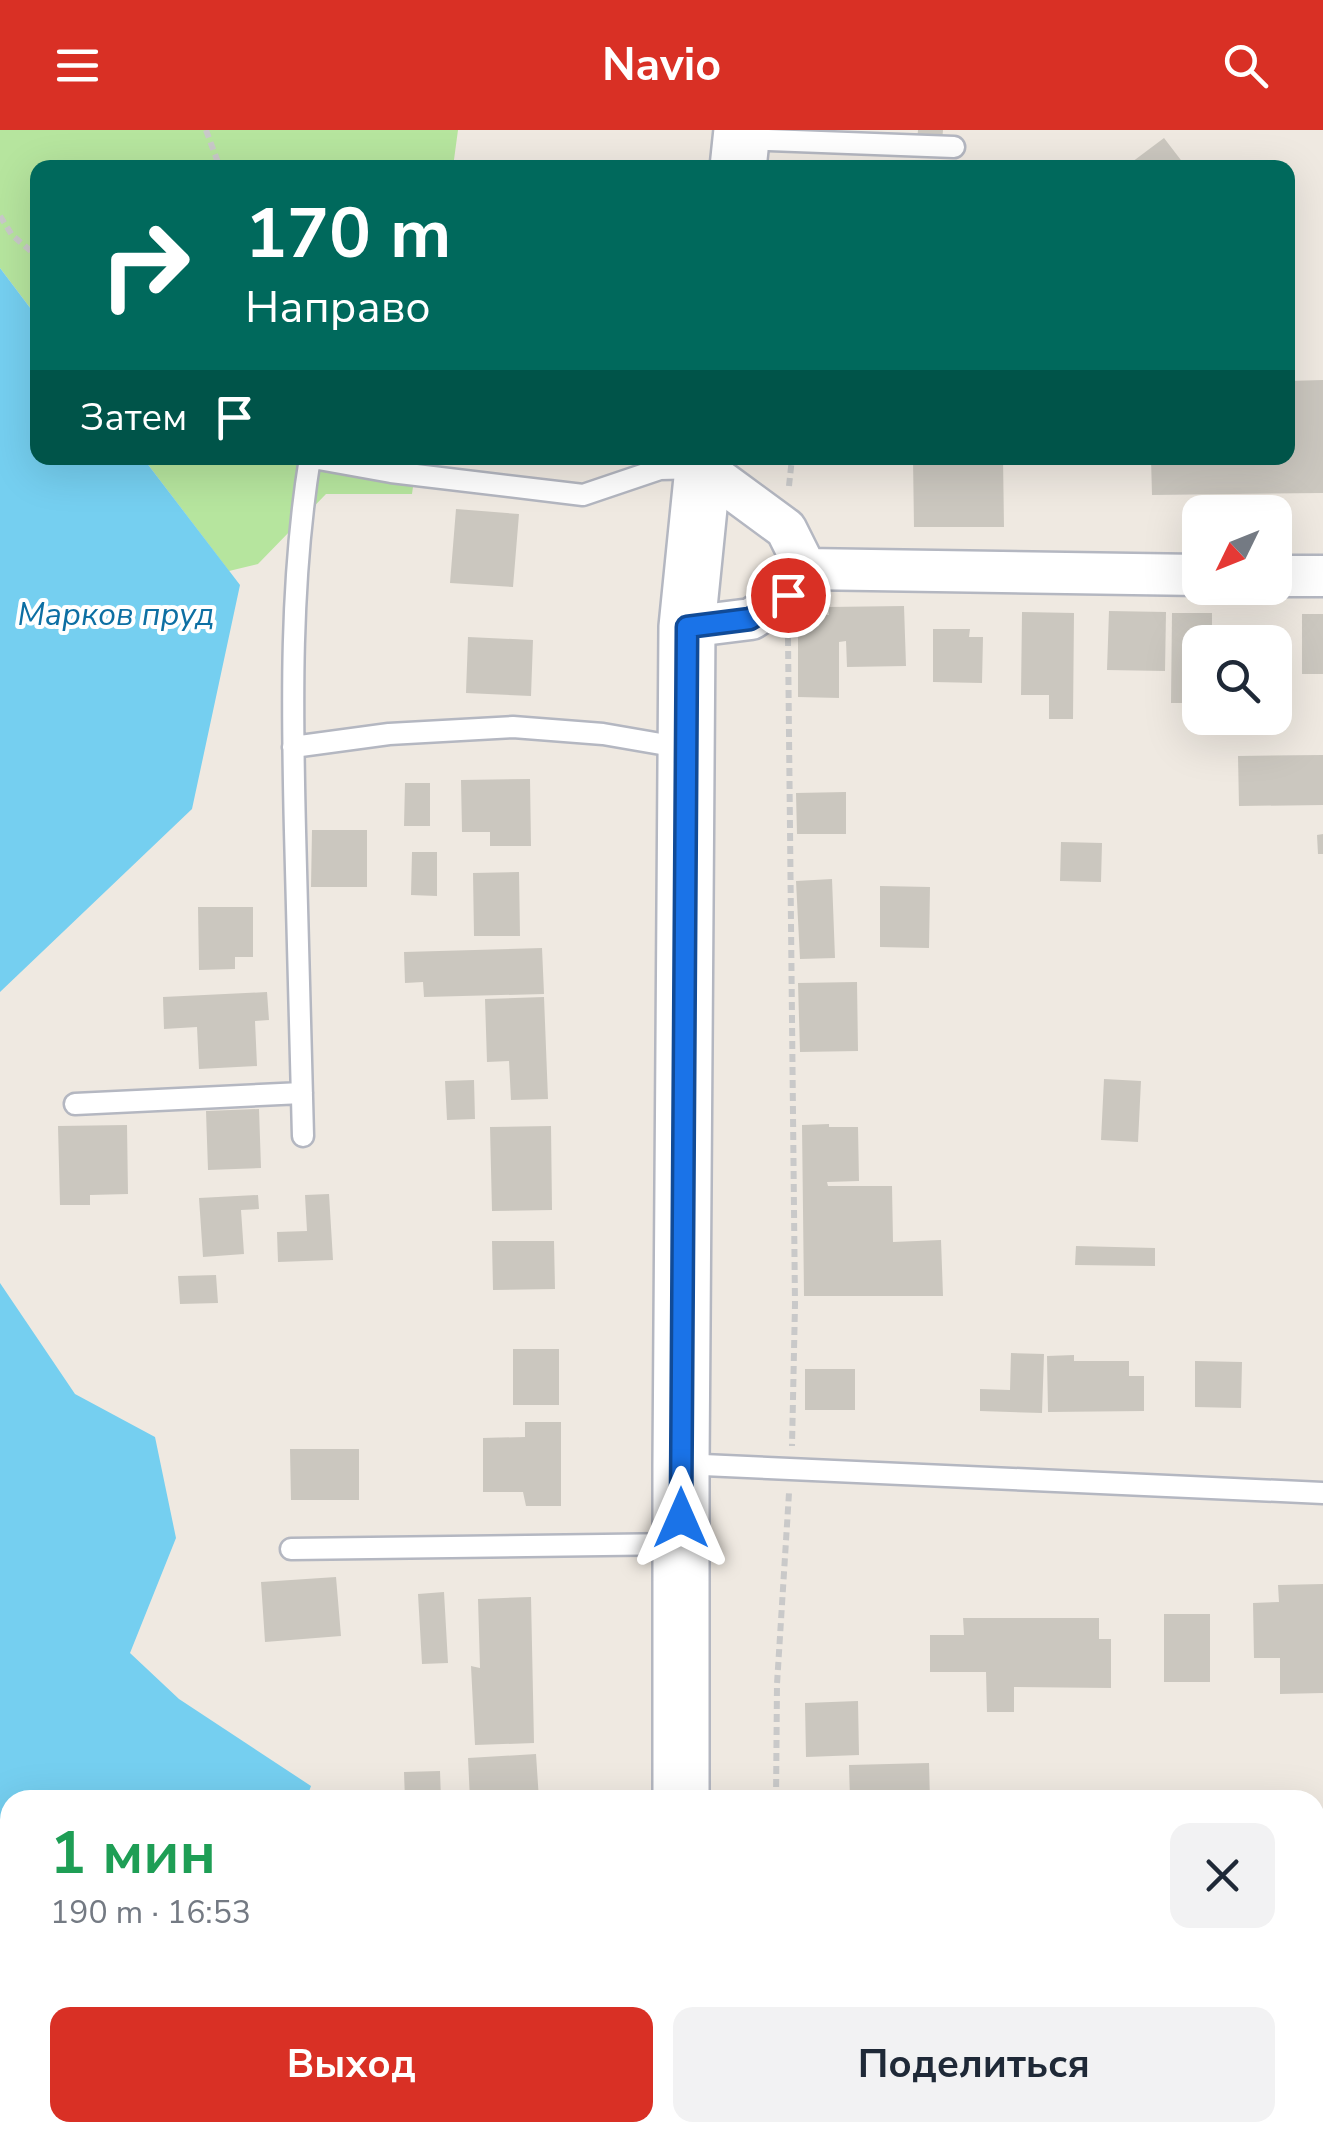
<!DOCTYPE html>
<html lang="ru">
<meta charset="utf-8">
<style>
body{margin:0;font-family:"Nunito Sans",sans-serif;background:#f2f2f3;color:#1f2937;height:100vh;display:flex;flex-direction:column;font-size:38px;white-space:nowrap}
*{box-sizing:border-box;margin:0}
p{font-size:32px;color:#747a83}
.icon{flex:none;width:55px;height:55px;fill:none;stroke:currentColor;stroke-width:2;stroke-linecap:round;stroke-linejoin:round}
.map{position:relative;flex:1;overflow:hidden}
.sheet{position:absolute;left:0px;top:1660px;width:1325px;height:352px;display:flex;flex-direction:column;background:#fff;border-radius:30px 30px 0 0;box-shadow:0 10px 40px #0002}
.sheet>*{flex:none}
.hud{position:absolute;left:30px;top:30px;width:1265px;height:305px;border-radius:20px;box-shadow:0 10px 40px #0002;background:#00695c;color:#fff;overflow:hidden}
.needle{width:65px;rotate:227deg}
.controls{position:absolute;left:1182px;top:365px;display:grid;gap:20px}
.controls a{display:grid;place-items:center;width:110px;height:110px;border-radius:20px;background:#fff;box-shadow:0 10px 40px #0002;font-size:50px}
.pin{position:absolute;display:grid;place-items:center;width:85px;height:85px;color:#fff;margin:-42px;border:5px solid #fff;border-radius:50%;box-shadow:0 2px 10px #0007}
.me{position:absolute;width:110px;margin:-55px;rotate:0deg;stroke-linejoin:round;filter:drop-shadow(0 0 8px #0008)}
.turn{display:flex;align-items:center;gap:35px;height:210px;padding:0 50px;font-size:45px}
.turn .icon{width:130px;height:130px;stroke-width:2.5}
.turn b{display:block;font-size:70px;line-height:85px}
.then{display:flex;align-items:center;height:95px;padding:0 50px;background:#0003;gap:20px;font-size:38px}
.round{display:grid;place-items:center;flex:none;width:105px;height:105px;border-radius:20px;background:#f2f2f3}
.summary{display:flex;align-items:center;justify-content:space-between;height:170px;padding:0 50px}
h1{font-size:60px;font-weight:700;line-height:75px;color:#1e9e55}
.button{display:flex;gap:20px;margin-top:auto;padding:20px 50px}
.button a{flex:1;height:115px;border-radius:20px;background:#d93025;color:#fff;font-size:40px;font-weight:700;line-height:115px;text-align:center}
.button a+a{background:#f2f2f3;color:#1f2937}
header{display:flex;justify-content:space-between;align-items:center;height:130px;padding:0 50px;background:#d93025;color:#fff;font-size:45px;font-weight:700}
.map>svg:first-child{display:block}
</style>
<header><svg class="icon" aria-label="menu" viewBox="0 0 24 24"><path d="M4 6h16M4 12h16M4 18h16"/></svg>Navio<svg class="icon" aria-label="search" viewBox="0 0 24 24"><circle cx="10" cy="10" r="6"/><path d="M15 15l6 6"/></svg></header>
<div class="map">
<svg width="1323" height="2011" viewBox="0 0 1323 2011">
<rect width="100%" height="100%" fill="#efe9e1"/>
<path fill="#b6e59e" d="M0 0H458L453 37 38 38 37 187 0 138Z
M143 328H417L412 364H326L258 434 229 441Z"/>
<path fill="#75cff0" d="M0 138 37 187 38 328H143L240 455 192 679 0 862Z
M0 1153 75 1264 155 1307 176 1408 130 1523 179 1569 311 1656 306 1670H10V1841L0 1815Z
M32 2002H419V2003L413 2011H29Z"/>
<path fill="#cbc7bf" d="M918 0H943L942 12 917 11Z
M1164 8 1187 38H1124Z
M1323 250V363L1152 365 1151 328H1288V251Z
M913 328H1003L1004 397H914Z
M456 379 519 384 513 457 450 453Z
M904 476 906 536 847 537 846 511 839 512V568L798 567V484L829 485 828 477Z
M1109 481 1166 482 1165 541 1107 540Z
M1022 482 1074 483 1073 589H1049V565H1021Z
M1172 483H1212V512H1200V573H1171Z
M1302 484H1323V544H1302Z
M933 499H970L969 507H983L982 553 933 552Z
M468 507 533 510 531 566 466 563Z
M1323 625V675L1239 676 1238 626Z
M530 649 531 716H490V702H462L461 650Z
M405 653H430V696H404Z
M846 662V704H797L796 663Z
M312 700H367V757H311Z
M1323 704V724H1318L1317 705Z
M1061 712 1102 713 1101 752 1060 751Z
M412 722H437V766L411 765Z
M519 742 520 806H474L473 743Z
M832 749 835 828 800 829 796 751Z
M880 756 930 757 929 818 880 817Z
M198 777H253V827H235V839L199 840Z
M542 818 544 864 424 867 423 852 405 853 404 822Z
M857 852 858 921 800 922 798 853Z
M267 862 269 890 255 891 257 936 199 939 197 897 164 899 163 867Z
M544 867 548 969 511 970 509 931 487 932 485 869Z
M1104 949 1141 951 1138 1012 1101 1010Z
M474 950 475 989 447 990 445 951Z
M259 979 261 1038 208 1040 206 981Z
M829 994V997H858L859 1051 827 1052 828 1056H892L893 1112 941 1110 943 1166H804L802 995Z
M127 995 128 1064 90 1065V1075H60L58 996Z
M551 996 552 1080 492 1081 490 997Z
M329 1064 333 1130 278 1132 277 1102 307 1101 305 1065Z
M258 1065 259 1079 241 1080 244 1124 203 1127 199 1068Z
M492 1111H554L555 1159 493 1160Z
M1076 1116 1155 1118V1136L1075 1135Z
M216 1145 218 1173 180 1174 178 1146Z
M513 1219H559V1275H513Z
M1011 1223 1044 1224 1042 1283 980 1281V1259L1010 1260Z
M1074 1225V1231H1129V1246H1144V1281L1048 1282 1047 1226Z
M1195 1231 1242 1232 1241 1278 1195 1277Z
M805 1239H855V1280H805Z
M525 1292H561V1376H526L523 1362H483V1308L525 1307Z
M290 1319H359V1370H291Z
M336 1447 341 1506 265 1512 261 1452Z
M1323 1454V1563L1280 1564V1528H1254L1253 1473 1279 1472 1278 1455Z
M444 1462 448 1533 422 1534 418 1464Z
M531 1467 534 1613 475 1615 471 1536 480 1538 478 1469Z
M1164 1484H1210V1552H1164Z
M963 1488H1099V1509H1111V1558L1014 1557V1582H987L986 1542H930V1505H964Z
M858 1571 859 1625 806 1627 805 1573Z
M536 1624 539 1670H470L468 1628Z
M929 1633 930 1670H850L849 1635Z
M440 1641 441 1670H405L404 1642Z"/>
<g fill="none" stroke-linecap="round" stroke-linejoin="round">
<defs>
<path id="lane" d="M741 9 954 17
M313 328 391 342 583 365 660 339 701 338
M293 617 389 604 513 597 603 604 684 618
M75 974 302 963
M303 1006C300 904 298 803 295 701 292 577 290 450 310 328
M681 1334 1323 1363
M291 1419 679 1414"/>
<path id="street" d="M703 338 786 399 806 439
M1275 446H1323
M687 497 751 489 788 465 806 439 1200 445"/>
<path id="secondary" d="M738 38 742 0
M681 1670V1334L687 497 704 328
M682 2002V2011"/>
</defs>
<use href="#lane" stroke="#b4b7c1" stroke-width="25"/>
<use href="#street" stroke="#b4b7c1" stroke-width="45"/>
<use href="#secondary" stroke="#b4b7c1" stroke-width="60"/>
<path stroke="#c9c9c9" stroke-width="6" stroke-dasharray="8 5" stroke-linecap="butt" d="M206 0 220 38
M0 86 12 105 38 127
M789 356 792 328
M788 508 795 1174 792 1316
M776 1670 777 1554 789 1363
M776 2002V2011"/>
<use href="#lane" stroke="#fff" stroke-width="20"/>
<use href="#street" stroke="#fff" stroke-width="40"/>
<use href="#secondary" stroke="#fff" stroke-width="55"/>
</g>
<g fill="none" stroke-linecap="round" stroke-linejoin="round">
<defs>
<path id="route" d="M681 1388 687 497 750 489 788 465"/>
</defs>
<use href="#route" stroke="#114b97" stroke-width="25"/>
<use href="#route" stroke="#1a73e8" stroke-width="18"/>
</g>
<g text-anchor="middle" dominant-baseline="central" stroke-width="8" stroke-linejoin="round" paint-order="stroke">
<g font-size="32" font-style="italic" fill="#0d6fa3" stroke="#fff">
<text x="116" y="484">Марков пруд</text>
</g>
</g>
</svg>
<div class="controls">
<a><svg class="needle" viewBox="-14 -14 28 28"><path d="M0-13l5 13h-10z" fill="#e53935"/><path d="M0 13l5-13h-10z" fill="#747a83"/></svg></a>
<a><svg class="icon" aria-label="search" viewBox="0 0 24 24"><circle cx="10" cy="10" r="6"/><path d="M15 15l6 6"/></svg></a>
</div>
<div class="pin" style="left:788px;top:465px;background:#d93025"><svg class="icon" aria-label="arrive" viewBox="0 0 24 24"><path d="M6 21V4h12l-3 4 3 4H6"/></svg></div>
<svg class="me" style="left:681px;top:1388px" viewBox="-20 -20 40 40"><path d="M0-17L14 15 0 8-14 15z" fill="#1a73e8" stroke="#fff" stroke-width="4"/></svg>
<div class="hud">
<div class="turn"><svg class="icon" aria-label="right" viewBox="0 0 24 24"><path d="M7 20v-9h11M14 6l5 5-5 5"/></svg><div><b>170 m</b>Направо</div></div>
<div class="then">Затем<svg class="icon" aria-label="arrive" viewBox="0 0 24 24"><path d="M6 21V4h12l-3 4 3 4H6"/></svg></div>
</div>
<section class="sheet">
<div class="summary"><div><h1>1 мин</h1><p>190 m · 16:53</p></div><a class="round"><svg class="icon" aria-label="close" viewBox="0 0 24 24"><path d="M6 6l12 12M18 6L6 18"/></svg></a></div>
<div class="button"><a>Выход</a><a>Поделиться</a></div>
</section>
</div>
